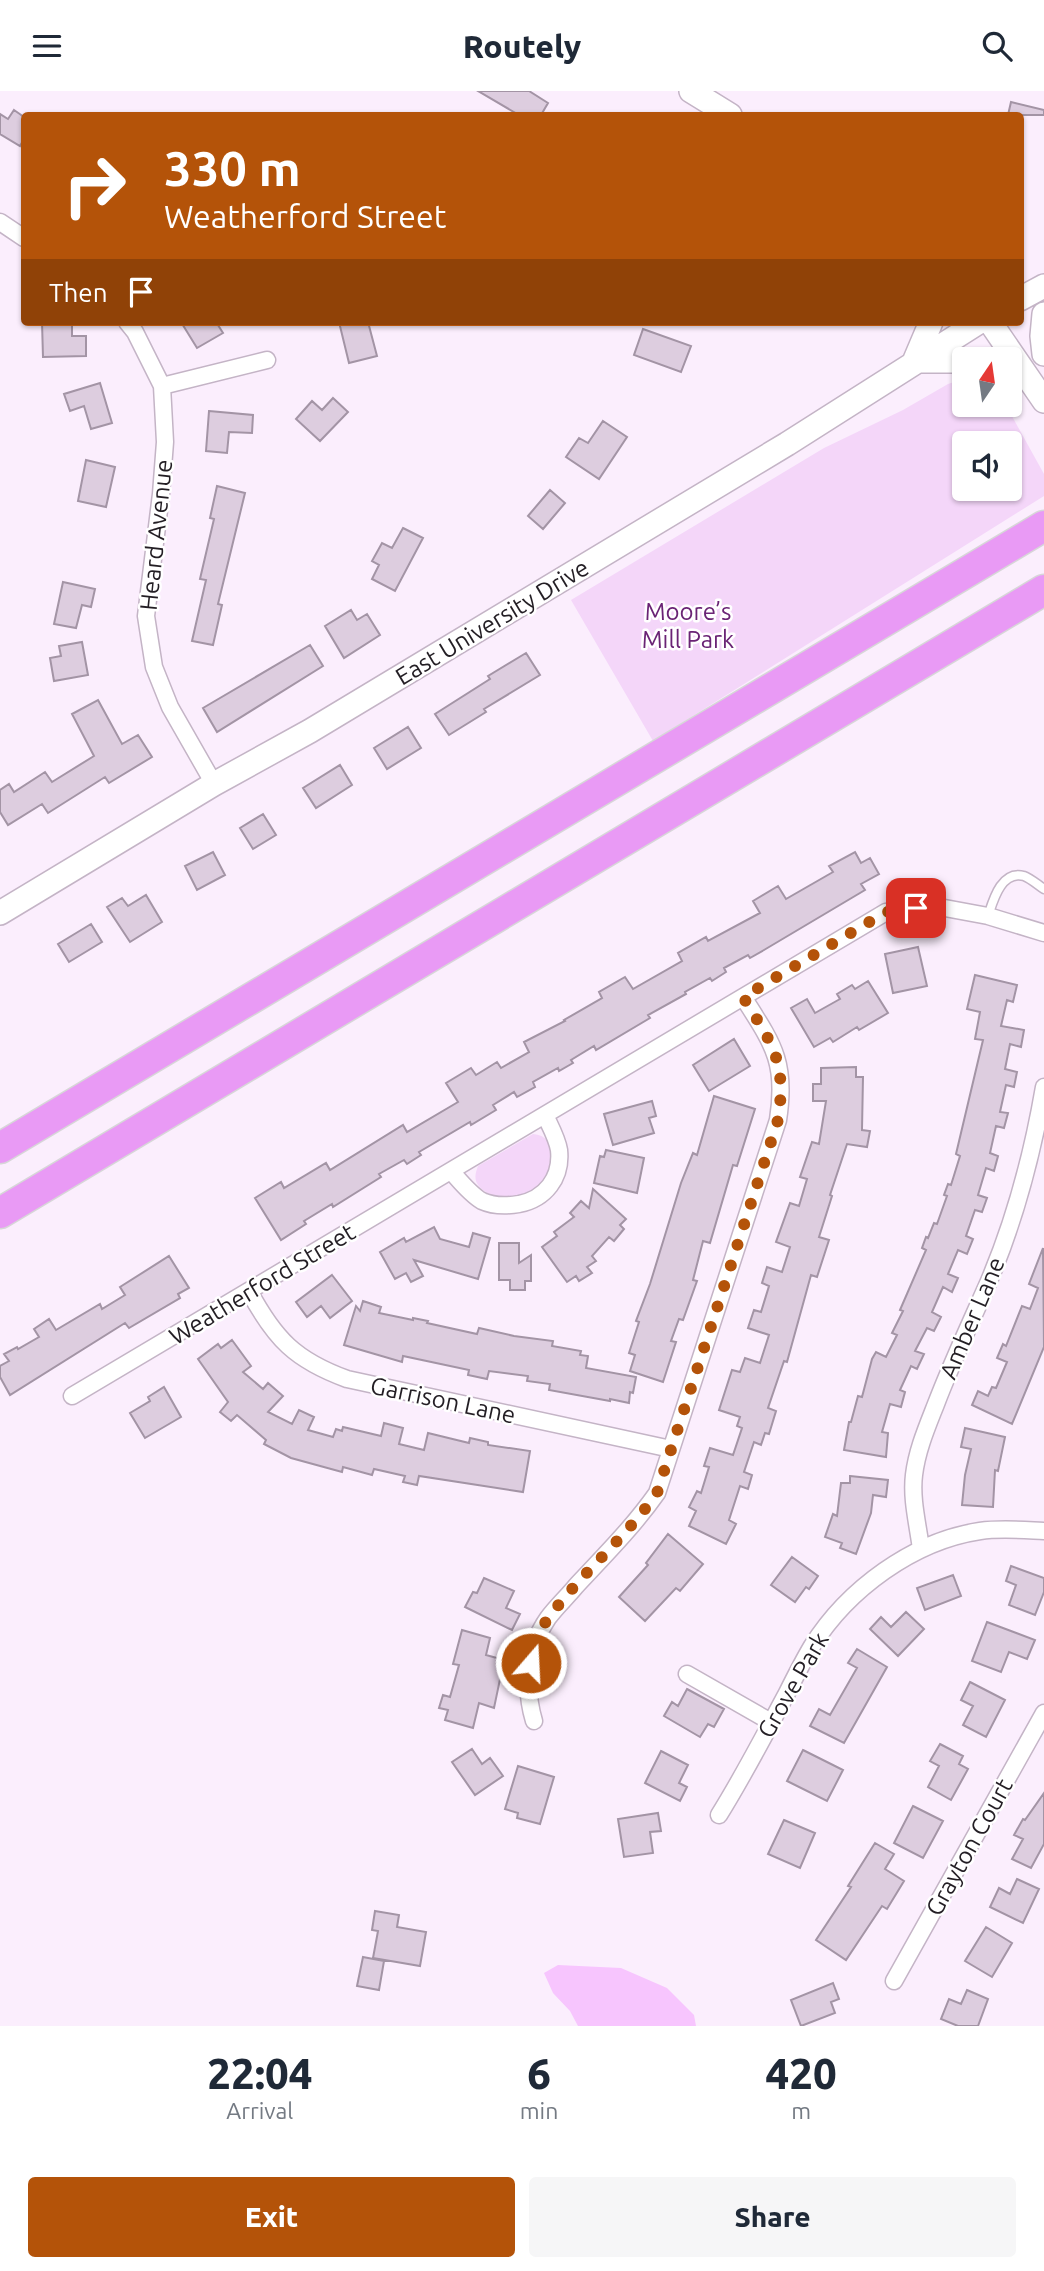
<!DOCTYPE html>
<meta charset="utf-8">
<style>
body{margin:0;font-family:Ubuntu,sans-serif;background:#f6f6f7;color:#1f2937;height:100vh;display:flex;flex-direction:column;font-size:26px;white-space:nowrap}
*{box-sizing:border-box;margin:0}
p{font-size:23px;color:#747a83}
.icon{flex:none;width:38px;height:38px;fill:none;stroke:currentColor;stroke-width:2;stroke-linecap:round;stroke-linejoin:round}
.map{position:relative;height:1935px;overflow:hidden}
.sheet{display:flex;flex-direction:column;background:#fff;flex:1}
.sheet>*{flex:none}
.banner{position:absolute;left:21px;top:21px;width:1003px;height:214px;border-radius:7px;box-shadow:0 2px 5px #0004;background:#b45309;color:#fff;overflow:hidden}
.needle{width:46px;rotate:13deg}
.fabs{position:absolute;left:952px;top:256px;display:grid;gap:14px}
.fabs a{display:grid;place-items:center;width:70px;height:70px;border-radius:7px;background:#fff;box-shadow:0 2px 5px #0004;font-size:35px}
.pin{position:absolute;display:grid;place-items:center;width:60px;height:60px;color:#fff;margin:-30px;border-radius:14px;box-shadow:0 4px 10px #0006}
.me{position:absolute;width:77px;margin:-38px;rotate:19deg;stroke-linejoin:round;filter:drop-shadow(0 0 5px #0008)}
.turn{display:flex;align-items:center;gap:24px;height:147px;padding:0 28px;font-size:32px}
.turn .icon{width:91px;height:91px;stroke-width:2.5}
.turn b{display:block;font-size:49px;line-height:60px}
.then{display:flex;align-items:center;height:66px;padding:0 28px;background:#0003;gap:14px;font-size:26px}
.eta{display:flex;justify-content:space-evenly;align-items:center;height:119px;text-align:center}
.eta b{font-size:42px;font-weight:800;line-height:49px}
.primary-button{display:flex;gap:14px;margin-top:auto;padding:14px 28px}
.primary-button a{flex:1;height:80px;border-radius:7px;background:#b45309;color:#fff;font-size:28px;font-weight:800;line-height:80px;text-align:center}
.primary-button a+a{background:#f6f6f7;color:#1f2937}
header{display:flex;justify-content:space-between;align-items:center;height:91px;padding:0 28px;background:#fff;font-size:32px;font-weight:800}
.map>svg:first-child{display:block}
</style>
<header><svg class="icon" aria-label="menu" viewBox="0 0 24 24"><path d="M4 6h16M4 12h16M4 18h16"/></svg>Routely<svg class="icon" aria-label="search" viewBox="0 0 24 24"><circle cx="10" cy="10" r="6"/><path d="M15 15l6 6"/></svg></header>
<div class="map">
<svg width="1044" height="1935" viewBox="0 0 1044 1935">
<rect width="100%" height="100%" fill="#fbeefd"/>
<path fill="#f4d6f9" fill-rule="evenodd" d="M963 288 964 313H1004L1008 318 1044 383V405L653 650 571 509 824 357 903 319 948 293ZM964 352H1010V397H964Z
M533 1043C577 1046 536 1137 483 1099 474 1092 474 1085 478 1075Z"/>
<path fill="#f7c5fe" d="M558 1874 621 1877 667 1897 694 1924 696 1935H578L570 1920 553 1902 544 1882Z"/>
<path fill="#ddcddf" stroke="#a394a5" stroke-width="2" d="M478 0H529L548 12 541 24H519Z
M1011 11 1044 19V24H1008Z
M14 19 24 26V48L20 55 0 43V23L8 28Z
M42 231H72V245H86V265L43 266Z
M181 231H216L223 242 197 257Z
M339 231H368L377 265 349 272Z
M643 238 691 255 681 281 634 264Z
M100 292 112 332 91 338 84 315 70 320 64 303Z
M333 307 348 321 320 350 296 328 312 310 322 319Z
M209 320 253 324 252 342 229 341 227 362 206 360Z
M603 330 627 346 599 388 566 366 579 347 588 352Z
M86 369 115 376 106 416 78 410Z
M217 395 245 402 218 513 222 514 213 554 192 550 206 489 200 488 214 428 210 427Z
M550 399 565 412 543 438 528 425Z
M403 437 423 447 395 500 372 488 379 474 372 470 382 452 392 457Z
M63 491 95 498 91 516 82 514 76 537 54 533Z
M351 519 357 529 367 523 380 544 344 567 325 535Z
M82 551 88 584 54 590 50 567 61 565 59 555Z
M310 554 323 575 217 641 203 617Z
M526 562 540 584 484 618 486 621 449 644 435 623 490 588 488 585Z
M98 609 122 653 138 644 152 666 109 692 105 686 48 722 42 713 8 734 0 721V699L9 693 14 701 45 681 52 691 94 665 72 623Z
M408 636 421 657 387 678 374 657Z
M340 674 352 694 316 717 303 697Z
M263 723 276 744 253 758 240 737Z
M213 761 225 784 197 799 185 775Z
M855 761 861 772 870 767 879 783 861 793 865 799 764 859 750 867 748 864 724 877 726 881 712 890 710 887 685 901 686 903 648 924 650 927 596 959 594 955 571 969 573 972 559 980 558 977 533 991 535 996 517 1006 514 1001 493 1014 496 1019 471 1034 470 1031 419 1061 421 1064 407 1073 404 1069 379 1083 381 1086 333 1116 332 1113 304 1130 306 1133 281 1149 255 1107 281 1091 284 1097 326 1072 330 1079 403 1034 407 1041 458 1011 446 992 471 977 476 984 497 971 501 977 529 961 524 951 565 930 564 929 602 907 599 901 625 886 633 898 682 870 678 862 706 846 708 850 760 822 753 810 778 795 786 808 833 781 829 775Z
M146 804 162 831 130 851 107 816 122 807 128 815Z
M91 833 102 851 69 871 58 853Z
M918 856 927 895 893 902 885 863Z
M975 884 1017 894 1013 911 1007 909 1001 935 1024 939 1021 956 1010 953 1005 978 1017 981 1014 996 1006 994 1000 1021 1008 1022 1004 1037 996 1035 990 1062 998 1065 994 1080 986 1077 978 1104 987 1107 982 1121 975 1119 966 1145 973 1148 967 1163 958 1159 948 1183 958 1187 952 1201 943 1196 932 1221 941 1226 934 1240 927 1237 915 1260 924 1263 917 1278 911 1275 900 1299 905 1301 901 1316 890 1313 882 1341 888 1342 886 1366 844 1359 849 1331H851L858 1305 862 1306 872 1268 876 1261 886 1266 897 1244 892 1242 903 1220 900 1219 926 1159 922 1157 926 1146 928 1147 934 1132 937 1133 947 1105 944 1104 948 1093 951 1094 960 1065 956 1063 983 949 975 948 980 921 967 918Z
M868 890 888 922 859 939 857 936 833 951 830 947 814 956 791 917 807 908 815 922 840 908 837 903 852 894 855 898Z
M734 948 750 975 709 1000 693 974Z
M856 976V986H863L862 1039 870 1040 867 1056 847 1053 830 1104 832 1105 819 1146 829 1149 817 1186 811 1184 787 1271 784 1270 768 1317 776 1320 769 1343 765 1342 761 1354 754 1351 744 1381 752 1384 748 1398 740 1395 729 1429 736 1433 726 1453 689 1435 696 1420 689 1416 697 1400 701 1402 709 1376 704 1375 710 1357 733 1364 742 1337 737 1335 740 1326 719 1319 732 1279 740 1281 745 1267 760 1272 769 1244 748 1237 754 1219 761 1221 769 1195 762 1192 767 1176 782 1181 790 1156 776 1151 790 1112 799 1115 807 1088 800 1086 812 1051 819 1053 826 1010H813V993H821V977Z
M714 1005 755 1018 737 1075 733 1074 710 1152 703 1150 693 1189 697 1190 683 1229 679 1228 671 1250 676 1251 663 1291 630 1280 635 1264 629 1262 639 1231 636 1230 650 1193 681 1092 693 1062 697 1064Z
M652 1010 656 1025 649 1027 654 1042 613 1054 604 1023Z
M606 1059 644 1067 637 1102 594 1092 600 1065 604 1066Z
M593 1098 626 1128 620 1134 624 1138 614 1150 609 1146 592 1165 596 1170 587 1176 592 1182 579 1190 576 1185 567 1191 542 1156 557 1145 554 1141 574 1126 570 1122 581 1110 589 1117Z
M434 1136 440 1148 469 1156 473 1142 490 1147 478 1188 414 1169 423 1185 411 1191 406 1182 395 1188 380 1161 404 1147 406 1151Z
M499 1152H519V1172L531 1164V1190H525V1199H510V1189H499Z
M1043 1157 1044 1256 1012 1333 972 1314 978 1300 988 1305 992 1296 996 1297 1007 1271 997 1267 1003 1253 1006 1255 1022 1215 1030 1218 1038 1197 1029 1193Z
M169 1165 189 1197 178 1203 180 1207 129 1237 125 1232 10 1304 0 1286V1275L9 1270 4 1263 17 1256 18 1258 39 1246 34 1238 49 1228 56 1239 100 1213 102 1218 125 1204 120 1196Z
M332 1184 352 1210 330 1227 321 1215 307 1226 296 1211Z
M363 1210 381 1216 379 1222 413 1229V1227L428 1230 427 1232 477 1243 479 1237 514 1245 553 1250 552 1255 581 1260 580 1264 588 1265 586 1277 636 1286 633 1302 630 1301 629 1312 610 1308V1310L549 1299 550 1293 527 1290 528 1285 489 1280 487 1288 468 1284 469 1279 403 1265 402 1271 344 1254 356 1215 360 1220Z
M232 1249 251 1275 243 1281 263 1298 268 1292 283 1305 268 1321 292 1333 299 1319 314 1326 308 1339 333 1346 336 1338 342 1340 343 1336 381 1345 384 1332 403 1337 399 1353 424 1359 428 1342 469 1352 470 1347 488 1351V1354L530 1360 523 1401 419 1385 417 1394 403 1391 405 1385 374 1378 372 1384 343 1376 342 1381 291 1367 264 1353 266 1349 237 1324 231 1330 220 1321 228 1311 198 1268 218 1253 221 1257Z
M164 1296 181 1326 145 1347 130 1322 150 1310 148 1306Z
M965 1337 1005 1346 998 1380 995 1379 993 1416 962 1414 965 1384 971 1358 961 1356Z
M850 1385 888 1389 886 1406 873 1404 871 1422 856 1463 840 1457 842 1452 825 1446 833 1423 837 1425 841 1392H850Z
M668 1443 703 1473 680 1500 676 1497 645 1530 619 1506 648 1474 646 1472Z
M792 1466 818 1485 809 1498 806 1496 795 1511 771 1494Z
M1011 1475 1044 1487V1501L1035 1524 1009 1514 1016 1494 1006 1490Z
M953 1484 961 1505 925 1519 917 1497Z
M484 1487 514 1500 506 1517 520 1523 512 1539 465 1516 473 1501 477 1502Z
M906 1521 924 1538 898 1565 870 1538 881 1526 891 1536Z
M987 1531 1035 1549 1027 1568 1009 1561 1001 1581 972 1570Z
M462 1539 490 1547 486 1564 504 1569 494 1617 479 1612 473 1637 445 1629 448 1619 439 1617 443 1604 450 1606 459 1574 453 1573Z
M857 1558 887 1576 844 1652 810 1635 819 1618 830 1624 857 1577 848 1572Z
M970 1591 1005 1609 986 1646 963 1634 973 1615 961 1609Z
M687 1598 724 1618 714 1636 708 1633 700 1646 664 1625 672 1611 678 1615Z
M940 1653 963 1665 959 1673 968 1678 951 1709 928 1696 939 1675 930 1670Z
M472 1658 482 1673 490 1667 503 1685 475 1704 452 1671Z
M803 1659 843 1679 827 1710 787 1690Z
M661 1660 688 1674 679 1692 687 1696 680 1710 645 1692Z
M518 1675 554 1686 540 1733 517 1727 518 1722 505 1718Z
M1044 1702V1753L1031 1777 1012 1768 1023 1748 1014 1744 1023 1728 1025 1729Z
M913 1715 943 1730 923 1767 894 1752Z
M658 1722 661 1740 650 1741 653 1762 624 1766 618 1728Z
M784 1729 815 1742 800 1777 768 1763Z
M875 1752 894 1763 885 1778 904 1790 887 1818 882 1815 846 1869 816 1849 851 1796 848 1795Z
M1017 1788 1039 1798 1023 1832 990 1816 999 1797 1010 1803Z
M375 1820 399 1824 397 1836 426 1841 420 1875 373 1867 378 1840 372 1839Z
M986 1836 1012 1852 992 1886 965 1870Z
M363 1866 384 1870 379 1899 357 1895Z
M833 1892 839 1908 831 1911 835 1922 801 1935 791 1909Z
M967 1899 988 1908 978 1935H958L941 1928 949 1908 961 1913Z"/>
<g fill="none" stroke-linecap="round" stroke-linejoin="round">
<defs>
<path id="lane" d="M988 825C993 810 1001 779 1024 785 1030 787 1038 794 1044 798"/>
<path id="street" d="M0 131 24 147
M127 231 135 241 162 295 165 351 161 403 146 525 154 576 170 616 214 693
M162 295 267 269
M451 1080C460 1090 470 1103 482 1110 493 1115 507 1115 519 1113 545 1108 562 1087 559 1059 557 1047 550 1035 545 1024
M249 1200C275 1248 295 1269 347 1288L671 1358
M72 1305 886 821 934 815 988 825 1044 842
M921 1458C918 1434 911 1408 914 1384 917 1359 927 1336 936 1313 952 1271 971 1231 989 1190 1014 1131 1033 1060 1044 996
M687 1583 771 1631
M534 1630C524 1597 527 1557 548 1527 556 1516 567 1506 576 1495 604 1465 633 1436 657 1402L778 1029C787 971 773 953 743 906
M719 1724C744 1684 765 1643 787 1602 795 1586 803 1570 812 1555 848 1498 913 1450 980 1440 1001 1437 1023 1439 1044 1440
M894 1890 1044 1622"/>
<path id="secondary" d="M691 0 730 24
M1020 208 1044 195
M1044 223 1042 245 1044 263
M990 231 1044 310
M917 270H964
M914 271 931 231
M0 822 214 693 310 640 787 353 979 231"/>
<path id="highway" d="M0 1057 1044 435
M0 1122 1044 499"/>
</defs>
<use href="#lane" stroke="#c4b4c6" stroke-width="11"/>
<use href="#street" stroke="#c4b4c6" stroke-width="19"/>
<use href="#secondary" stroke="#c4b4c6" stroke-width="26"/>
<use href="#highway" stroke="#d7d6d8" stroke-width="33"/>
<use href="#lane" stroke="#fff" stroke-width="8"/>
<use href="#street" stroke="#fff" stroke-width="16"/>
<use href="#secondary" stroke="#fff" stroke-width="23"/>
<use href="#highway" stroke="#e99af5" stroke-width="30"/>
</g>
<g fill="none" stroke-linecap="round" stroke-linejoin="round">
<path stroke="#b45309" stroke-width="12" stroke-dasharray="0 21.6" d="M531 1572C534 1557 539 1539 549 1526 582 1482 625 1447 657 1402L778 1029C787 971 773 954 743 906L886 821 916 817"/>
</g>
<g text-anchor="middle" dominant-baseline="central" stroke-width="5" stroke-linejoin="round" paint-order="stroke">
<g font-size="24" fill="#231e24" stroke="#fff">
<text transform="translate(156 444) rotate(-84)">Heard Avenue</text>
<text transform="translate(492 531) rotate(-31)">East University Drive</text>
<text transform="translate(262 1193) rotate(-31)">Weatherford Street</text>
<text transform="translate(972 1227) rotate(-67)">Amber Lane</text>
<text transform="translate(443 1309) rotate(12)">Garrison Lane</text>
<text transform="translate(793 1594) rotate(-60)">Grove Park</text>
<text transform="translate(969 1756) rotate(-61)">Grayton Court</text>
</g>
<g font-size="24" fill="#6a2375" stroke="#fff">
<text x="688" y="520">Moore’s<tspan x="688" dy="28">Mill Park</tspan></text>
</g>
</g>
</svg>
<div class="fabs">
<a><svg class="needle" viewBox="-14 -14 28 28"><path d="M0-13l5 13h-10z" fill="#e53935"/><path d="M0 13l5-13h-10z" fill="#747a83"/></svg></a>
<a><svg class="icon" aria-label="sound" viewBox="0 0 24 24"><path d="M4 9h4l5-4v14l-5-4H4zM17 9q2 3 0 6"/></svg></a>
</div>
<div class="pin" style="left:916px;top:817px;background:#d93025"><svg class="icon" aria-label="arrive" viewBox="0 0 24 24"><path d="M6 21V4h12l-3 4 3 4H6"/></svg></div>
<svg class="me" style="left:531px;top:1572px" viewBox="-20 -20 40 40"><circle r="17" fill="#b45309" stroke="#fff" stroke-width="3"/><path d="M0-11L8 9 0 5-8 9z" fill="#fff"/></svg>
<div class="banner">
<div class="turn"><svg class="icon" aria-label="right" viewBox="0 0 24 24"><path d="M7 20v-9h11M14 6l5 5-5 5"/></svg><div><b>330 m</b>Weatherford Street</div></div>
<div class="then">Then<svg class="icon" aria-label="arrive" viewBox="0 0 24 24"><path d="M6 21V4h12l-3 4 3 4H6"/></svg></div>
</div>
</div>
<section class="sheet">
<div class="eta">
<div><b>22:04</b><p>Arrival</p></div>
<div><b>6</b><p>min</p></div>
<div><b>420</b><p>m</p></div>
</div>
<div class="primary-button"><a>Exit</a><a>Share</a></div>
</section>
